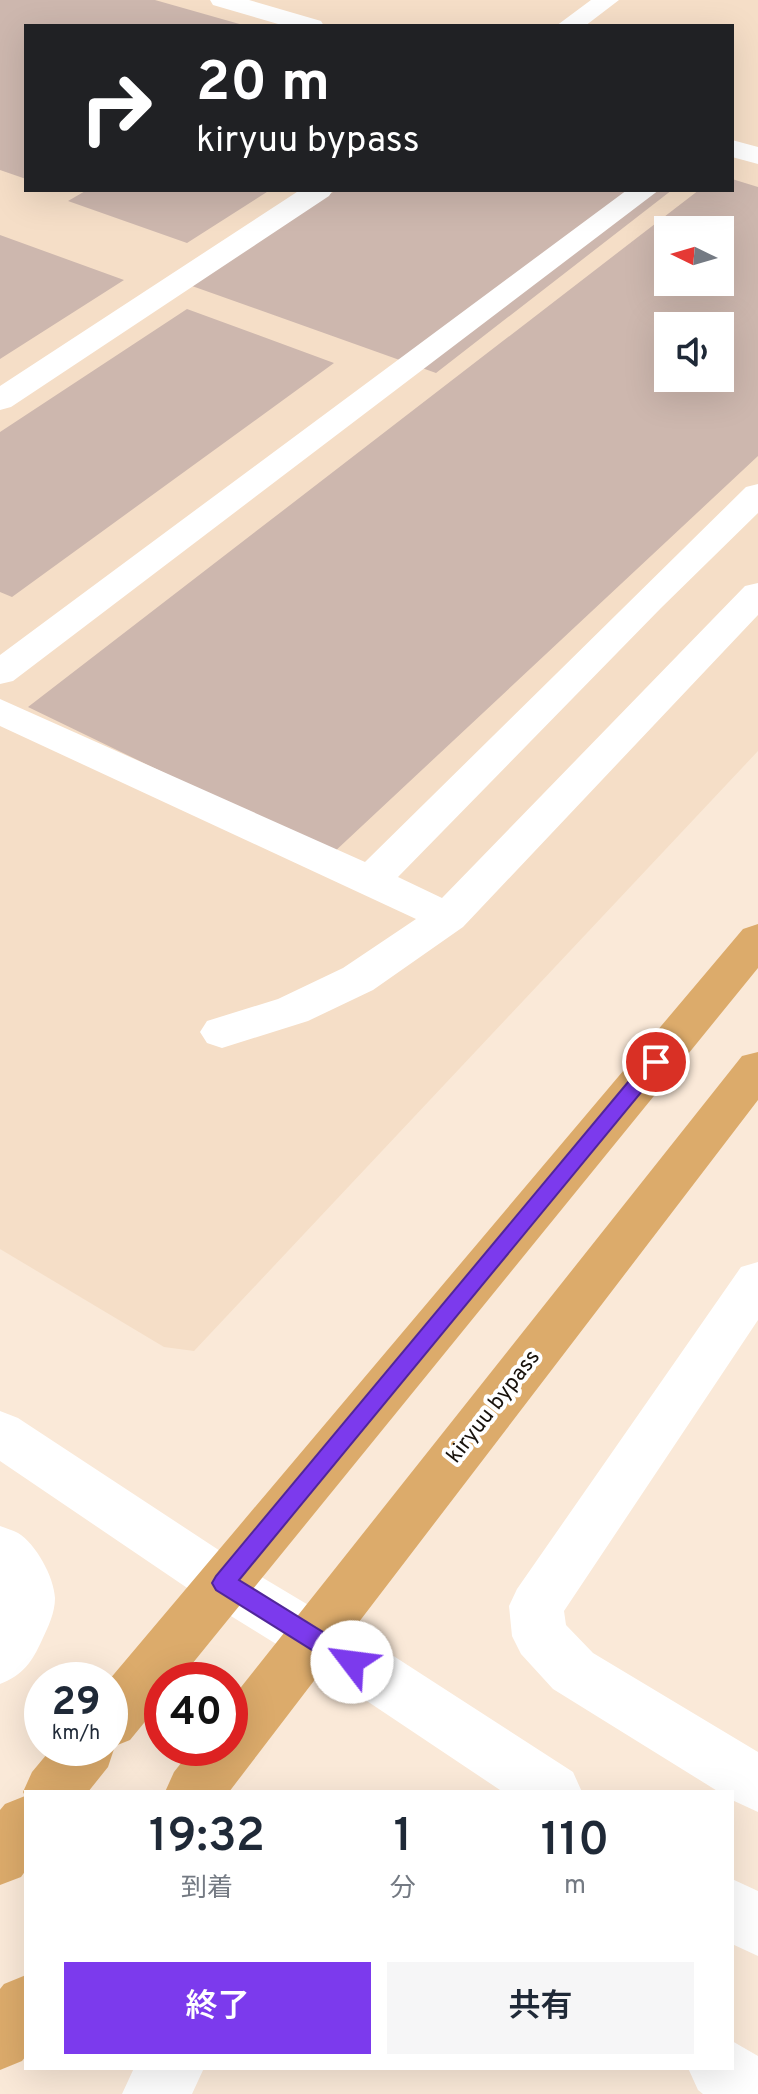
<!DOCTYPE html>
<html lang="ja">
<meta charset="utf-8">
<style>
body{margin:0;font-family:Overpass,"Noto Sans JP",sans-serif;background:#f6f6f7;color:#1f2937;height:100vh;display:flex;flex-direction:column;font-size:30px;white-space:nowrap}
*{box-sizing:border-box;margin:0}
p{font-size:26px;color:#747a83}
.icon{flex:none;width:44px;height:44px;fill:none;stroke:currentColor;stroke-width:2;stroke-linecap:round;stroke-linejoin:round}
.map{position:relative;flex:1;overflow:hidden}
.panel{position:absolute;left:24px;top:1790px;width:710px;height:280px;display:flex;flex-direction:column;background:#fff;border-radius:0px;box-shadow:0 8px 32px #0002}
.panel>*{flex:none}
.hud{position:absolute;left:24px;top:24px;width:710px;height:168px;border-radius:0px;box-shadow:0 8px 32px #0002;background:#202124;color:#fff;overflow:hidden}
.needle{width:52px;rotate:275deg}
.buttons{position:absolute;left:654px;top:216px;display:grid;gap:16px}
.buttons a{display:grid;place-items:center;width:80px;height:80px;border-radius:0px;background:#fff;box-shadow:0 8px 32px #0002;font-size:40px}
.speed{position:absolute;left:24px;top:1662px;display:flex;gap:16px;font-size:40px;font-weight:700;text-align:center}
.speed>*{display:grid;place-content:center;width:104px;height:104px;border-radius:50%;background:#fff;box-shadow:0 8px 32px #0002;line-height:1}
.speed small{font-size:20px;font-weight:400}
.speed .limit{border:12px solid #d22;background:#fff;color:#111}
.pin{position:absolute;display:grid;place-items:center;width:68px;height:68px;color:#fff;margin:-34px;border:4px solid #fff;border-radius:50%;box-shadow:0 2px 8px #0007}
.me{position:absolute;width:88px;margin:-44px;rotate:300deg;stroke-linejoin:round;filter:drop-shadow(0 0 6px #0008)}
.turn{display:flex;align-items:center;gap:28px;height:168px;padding:0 40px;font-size:36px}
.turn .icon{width:104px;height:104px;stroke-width:2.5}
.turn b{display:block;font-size:56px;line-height:68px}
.eta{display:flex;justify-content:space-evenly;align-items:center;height:136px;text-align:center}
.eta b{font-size:48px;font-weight:600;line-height:56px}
.cta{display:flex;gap:16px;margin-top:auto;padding:16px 40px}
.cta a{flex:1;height:92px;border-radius:0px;background:#7c3aed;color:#fff;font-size:32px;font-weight:600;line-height:92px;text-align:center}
.cta a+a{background:#f6f6f7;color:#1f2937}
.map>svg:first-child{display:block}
</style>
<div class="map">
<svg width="758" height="2094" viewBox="0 0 758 2094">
<rect width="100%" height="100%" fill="#fae9d8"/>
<path fill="#f5dec7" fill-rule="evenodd" d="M0 0H758V751L194 1351 164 1347 0 1249ZM26 26H732V190H26ZM668 230H720V282H668ZM668 326H720V378H668Z"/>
<path fill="#cdb7ae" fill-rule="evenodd" d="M0 0H155L243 25 26 26V179L0 170Z
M732 179 758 187V456L332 854 28 707 699 190H732ZM668 230H720V282H668ZM668 326H720V378H668Z
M87 190H270L187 243 68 201Z
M336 190H672L436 373 192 286Z
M0 235 124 280 0 359Z
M187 309 334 363 12 597 0 592V432Z"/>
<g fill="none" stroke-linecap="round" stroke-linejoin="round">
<path fill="#fff" fill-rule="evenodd" d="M210 0H249L321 21 324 26H285L213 5Z
M591 0H619L585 26H556Z
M732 140 758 147V164L732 157Z
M300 190H333L329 196 11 407 0 410V386Z
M627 190H659L13 681 0 684V655Z
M758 484V513L661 608 398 877 442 898 745 586 758 583V615L463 927 373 990 308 1021 222 1048 207 1043 200 1032 207 1021 278 999 343 968 416 919 0 726V699L365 862 746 487Z
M758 1262V1320L564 1611 566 1625 593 1653 758 1752V1812L732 1800V1792H719L553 1689 521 1654 512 1636 509 1606 517 1589 741 1267Z
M0 1411 18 1418 243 1566 392 1655 573 1772 582 1792H503L352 1691 205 1600 0 1461Z
M0 1526C5 1528 13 1530 18 1533 36 1544 54 1577 55 1598 55 1613 48 1627 42 1640 32 1662 23 1675 0 1684Z
M732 1879 758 1891V1956L732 1944Z
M732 2041 758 2056V2094H703L698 2090 688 2068H732Z
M134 2068H204L192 2094H122Z"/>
<path fill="#dcab6b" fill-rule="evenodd" d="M758 924V968L179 1680H162V1701L130 1740 115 1746 108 1767 88 1792H26V1870L21 1877 0 1885V1810L5 1804 25 1796 23 1792 32 1772 52 1748H110L109 1680 743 929Z
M758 1052V1100L229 1792H165L174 1772 193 1748H230V1701L742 1056Z
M26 1975V2056L22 2061 0 2070V1989L4 1984Z"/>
</g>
<path fill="#7c3aed" stroke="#51269a" stroke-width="2" d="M656 1055 662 1057 665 1062 662 1067 239 1580 360 1655 364 1662 360 1670 352 1673 344 1670 216 1590 212 1583 216 1576 649 1057Z"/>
<g text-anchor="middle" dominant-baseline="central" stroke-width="8" stroke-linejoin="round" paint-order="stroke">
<g font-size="22" fill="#18120c" stroke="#fff">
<text transform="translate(494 1407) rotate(-52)">kiryuu bypass</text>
</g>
</g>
</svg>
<div class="buttons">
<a><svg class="needle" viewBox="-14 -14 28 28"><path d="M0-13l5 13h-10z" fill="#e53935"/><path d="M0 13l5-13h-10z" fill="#747a83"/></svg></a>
<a><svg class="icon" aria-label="sound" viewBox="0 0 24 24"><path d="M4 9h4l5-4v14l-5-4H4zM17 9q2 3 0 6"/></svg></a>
</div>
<div class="speed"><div>29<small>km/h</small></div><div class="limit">40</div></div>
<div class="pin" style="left:656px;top:1062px;background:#d93025"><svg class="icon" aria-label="arrive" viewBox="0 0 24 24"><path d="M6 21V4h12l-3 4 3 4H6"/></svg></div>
<svg class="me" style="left:352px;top:1662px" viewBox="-20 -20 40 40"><circle r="19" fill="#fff"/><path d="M0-13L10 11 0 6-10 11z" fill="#7c3aed"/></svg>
<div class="hud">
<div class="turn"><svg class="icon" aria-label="right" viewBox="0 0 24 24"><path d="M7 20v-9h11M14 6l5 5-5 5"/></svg><div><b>20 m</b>kiryuu bypass</div></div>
</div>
<section class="panel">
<div class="eta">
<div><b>19:32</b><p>到着</p></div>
<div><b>1</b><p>分</p></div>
<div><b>110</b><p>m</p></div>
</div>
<div class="cta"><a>終了</a><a>共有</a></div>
</section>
</div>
